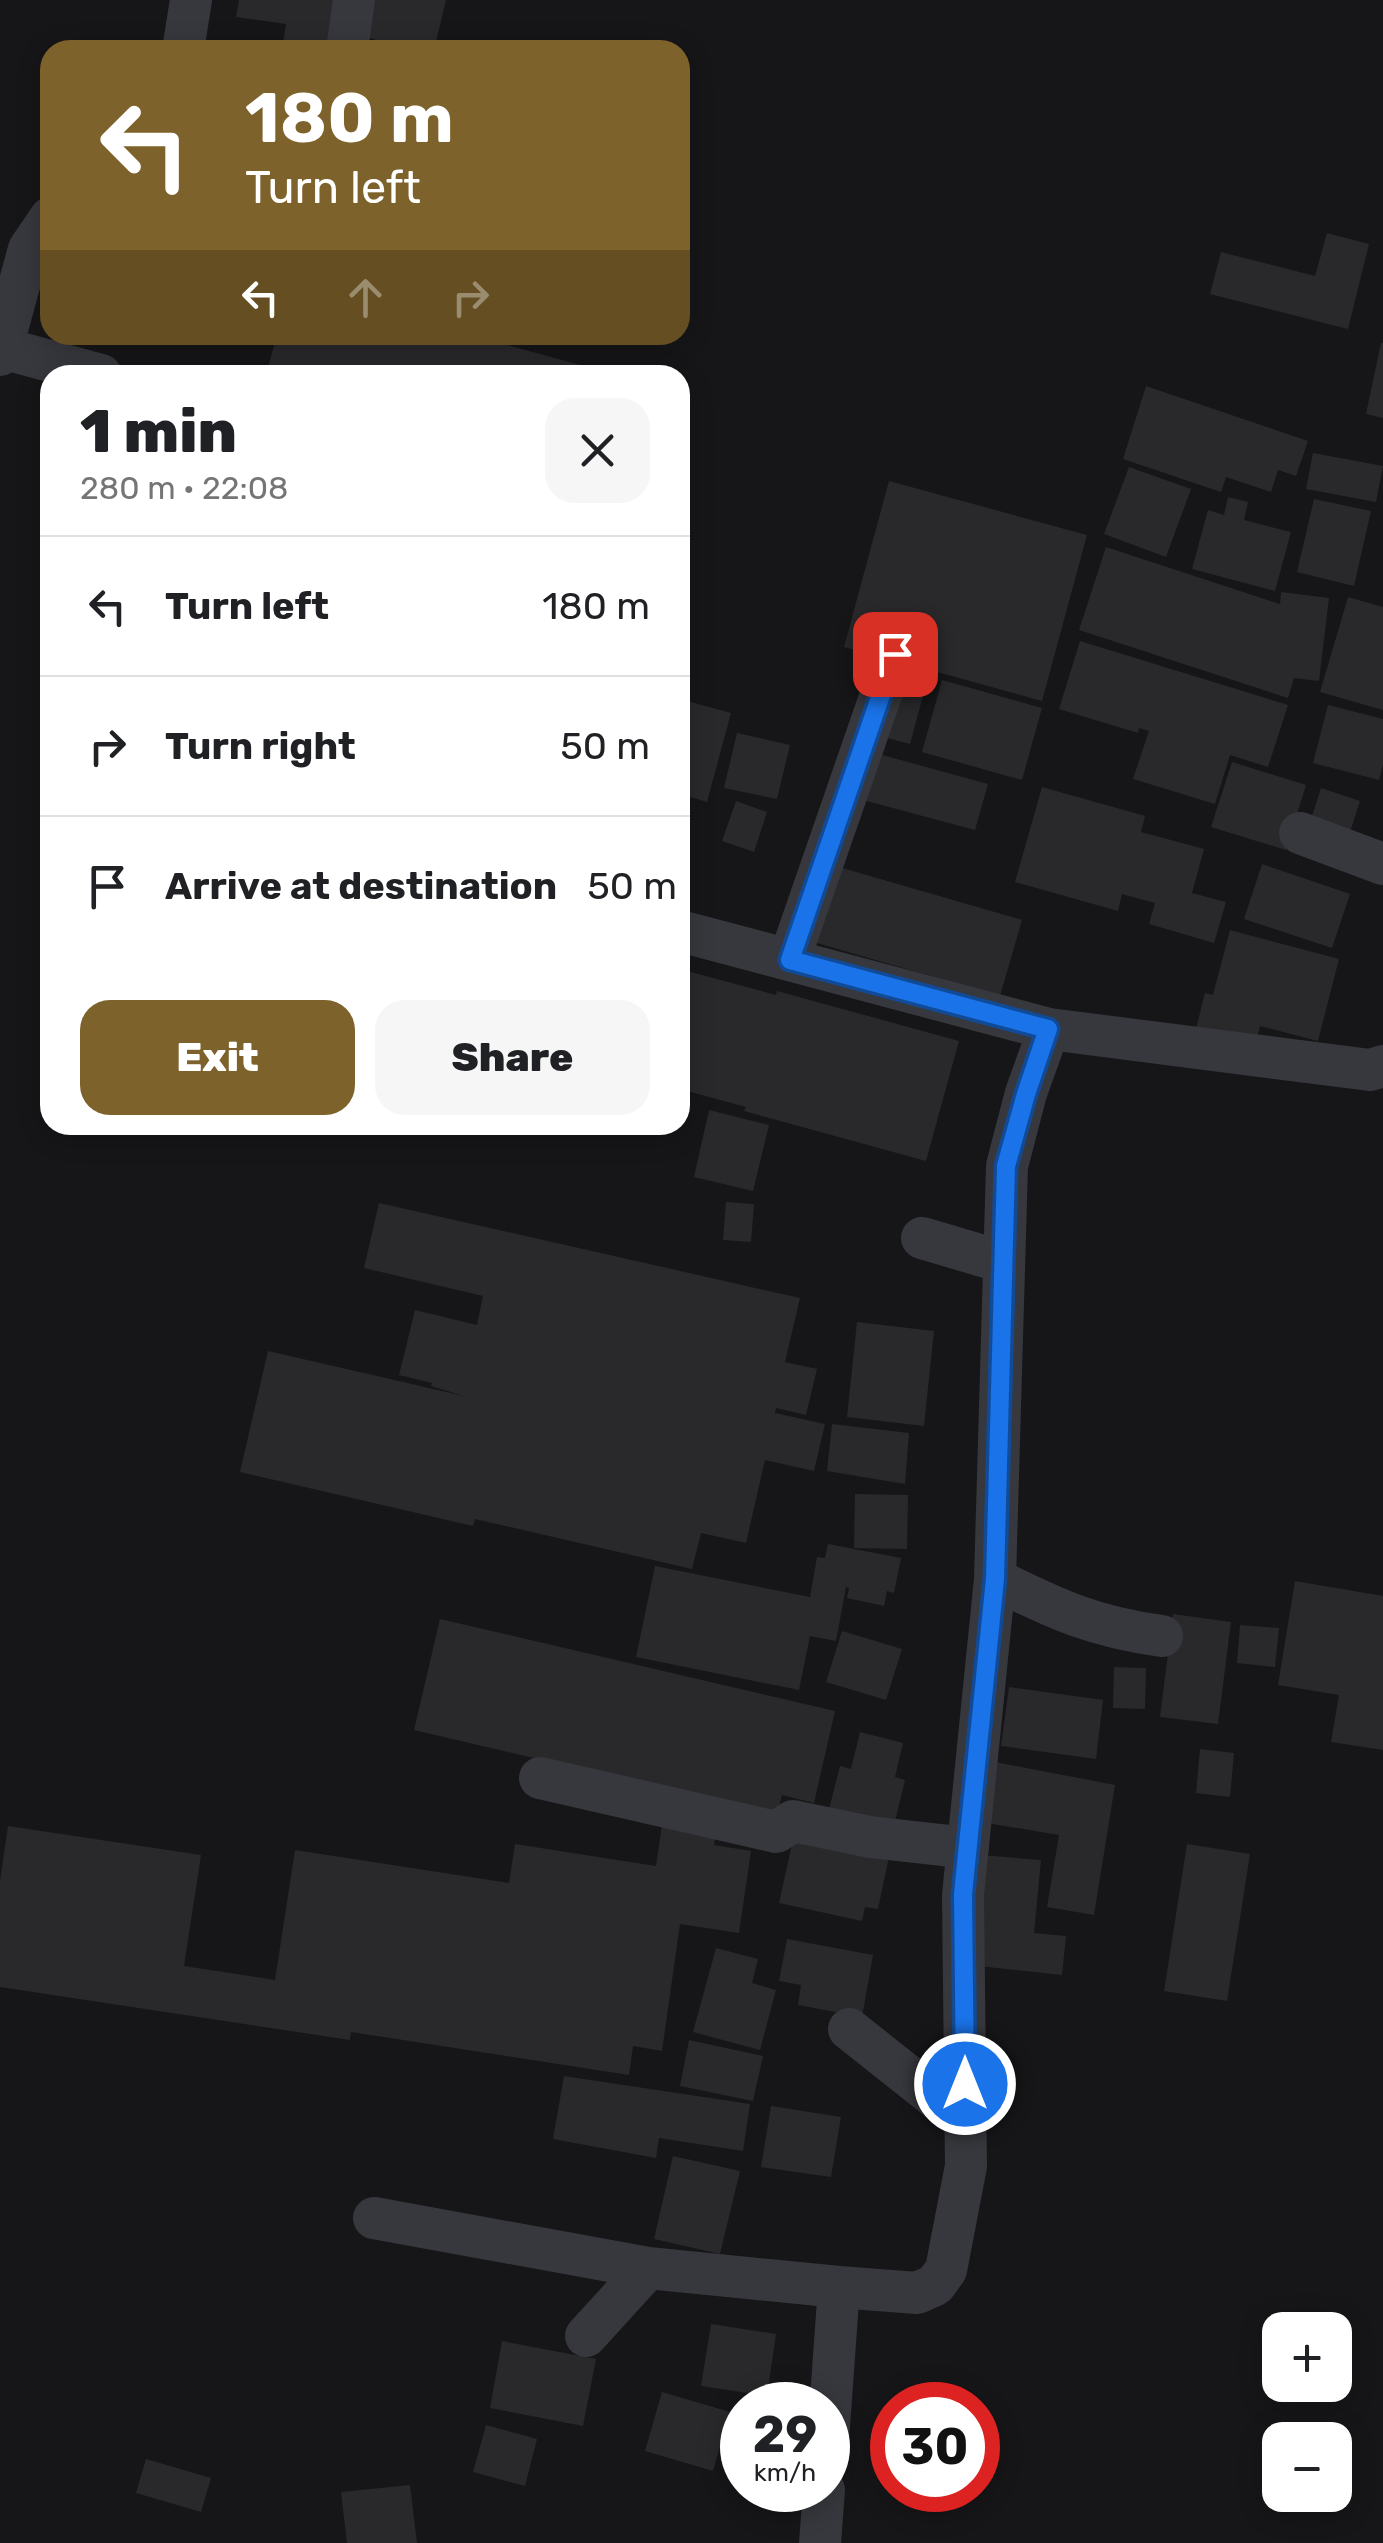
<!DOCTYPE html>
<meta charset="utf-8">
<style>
body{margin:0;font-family:Rubik,sans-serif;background:#f6f6f6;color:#202124;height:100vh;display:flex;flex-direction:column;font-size:38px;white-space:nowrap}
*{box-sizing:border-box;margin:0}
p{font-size:32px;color:#757577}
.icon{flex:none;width:55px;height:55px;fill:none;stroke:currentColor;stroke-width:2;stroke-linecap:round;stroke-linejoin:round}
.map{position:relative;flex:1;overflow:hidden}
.drawer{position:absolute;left:40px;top:365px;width:650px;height:770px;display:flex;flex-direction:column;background:#fff;border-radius:30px;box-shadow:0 5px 25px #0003}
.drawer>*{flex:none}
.banner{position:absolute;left:40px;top:40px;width:650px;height:305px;border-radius:30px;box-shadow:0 5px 25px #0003;background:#7e622b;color:#fff;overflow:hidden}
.controls{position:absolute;left:1262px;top:2312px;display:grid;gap:20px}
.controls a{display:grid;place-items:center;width:90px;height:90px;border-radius:20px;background:#fff;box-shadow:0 5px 25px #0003;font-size:50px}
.speed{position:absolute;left:720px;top:2382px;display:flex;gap:20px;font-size:50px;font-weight:700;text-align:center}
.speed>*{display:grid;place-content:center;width:130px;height:130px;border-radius:50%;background:#fff;box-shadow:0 5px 25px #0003;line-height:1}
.speed small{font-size:25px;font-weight:400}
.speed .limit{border:15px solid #d22;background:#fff;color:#111}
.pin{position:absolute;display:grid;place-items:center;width:85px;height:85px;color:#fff;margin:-42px;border-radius:20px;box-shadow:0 5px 15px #0006}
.me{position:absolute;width:110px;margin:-55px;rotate:0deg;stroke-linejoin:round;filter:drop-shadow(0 0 8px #0008)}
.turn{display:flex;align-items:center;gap:35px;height:210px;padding:0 40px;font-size:45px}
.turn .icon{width:130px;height:130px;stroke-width:2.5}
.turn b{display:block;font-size:70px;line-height:85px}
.lanes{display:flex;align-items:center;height:95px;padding:0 40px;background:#0003;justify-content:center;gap:50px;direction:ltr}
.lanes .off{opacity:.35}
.round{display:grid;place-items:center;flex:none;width:105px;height:105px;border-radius:30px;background:#f6f6f6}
.summary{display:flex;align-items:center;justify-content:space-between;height:170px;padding:0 40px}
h1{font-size:60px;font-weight:800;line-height:75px}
.action{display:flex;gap:20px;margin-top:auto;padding:20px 40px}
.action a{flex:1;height:115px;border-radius:30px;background:#7e622b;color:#fff;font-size:40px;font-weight:800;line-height:115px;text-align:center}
.action a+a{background:#f6f6f6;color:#202124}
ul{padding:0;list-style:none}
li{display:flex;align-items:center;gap:30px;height:140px;padding:0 40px;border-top:2px solid #e0e0e0}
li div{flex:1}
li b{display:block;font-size:38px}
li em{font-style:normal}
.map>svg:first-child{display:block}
</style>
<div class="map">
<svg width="1383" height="2543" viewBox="0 0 1383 2543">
<rect width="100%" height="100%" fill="#161618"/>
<path fill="#29292c" d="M239 0H338L330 50H282L286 24 236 17Z
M366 0H446L434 50H416L357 35Z
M1327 233 1369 244 1348 329 1210 294 1221 252 1315 276Z
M277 335H471L613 374 298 375 268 367Z
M1381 343H1383V418L1366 414Z
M1146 386 1308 441 1296 476 1278 470 1271 492 1226 477 1221 492 1123 459Z
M1313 453 1383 466 1376 502 1306 489Z
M1129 467 1191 489 1166 557 1104 534Z
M889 481 1087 535 1042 701 930 670 910 744 852 729 872 655 844 647Z
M1228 497 1248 502 1244 520 1291 532 1275 591 1192 569 1208 510 1224 515Z
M1314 499 1371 511 1354 586 1297 572Z
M1106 547 1280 604 1281 592 1329 598 1319 681 1294 678 1288 698 1079 630Z
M1348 597 1383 607V710L1320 692Z
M1080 641 1288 705 1268 767 1230 755 1215 804 1133 779 1149 731 1139 728 1138 733 1059 709Z
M942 680 1042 708 1022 780 922 752Z
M680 699 731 713 707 802 680 794Z
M1328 705 1383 719V764L1379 780 1313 763Z
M737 733 790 745 777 799 724 788Z
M875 753 988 784 975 830 863 800Z
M1232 762 1306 785 1286 850 1211 827Z
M1042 787 1145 816 1141 832 1204 849 1192 893 1226 902 1214 943 1149 924 1155 903 1122 894 1118 911 1015 882Z
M1321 788 1360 801 1350 832 1311 819Z
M736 801 767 812 754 852 722 841Z
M825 863 1022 920 1000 996 803 939Z
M1262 864 1350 894 1332 948 1244 919Z
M1230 930 1339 959 1318 1041 1260 1026 1253 1053 1194 1037 1205 993 1213 995Z
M680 969 776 995 777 991 959 1041 926 1161 744 1111 746 1107 680 1089Z
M709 1110 769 1125 753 1191 694 1177Z
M726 1202 754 1204 751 1242 723 1240Z
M379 1203 800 1298 785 1362 817 1369 806 1415 776 1408 775 1413 825 1424 814 1471 765 1460 746 1543 701 1533 692 1569 475 1519 473 1526 240 1472 268 1351 464 1396 431 1386 432 1383 399 1375 415 1310 477 1325 483 1296 364 1268Z
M857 1322 934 1331 924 1426 847 1417Z
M832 1424 909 1433 905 1484 827 1471Z
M855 1494 908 1495 907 1549 854 1548Z
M828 1544 901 1558 894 1593 887 1591 884 1606 847 1598 849 1588 846 1587 836 1641 810 1636 799 1690 636 1657 655 1566 810 1597 817 1557 825 1558Z
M1295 1581 1383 1596V1750L1331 1742 1339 1695 1278 1685Z
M1173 1614 1231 1622 1218 1724 1160 1717Z
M440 1619 835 1711 814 1803 782 1795 774 1827 717 1801 414 1730Z
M1240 1625 1279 1628 1275 1667 1237 1663Z
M842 1631 902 1649 886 1700 826 1682Z
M1114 1667 1146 1668 1145 1709 1113 1708Z
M1009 1687 1103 1700 1096 1759 1001 1746Z
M860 1732 903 1743 895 1777 905 1780 891 1838 826 1821 840 1766 851 1769Z
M1200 1749 1234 1753 1230 1797 1196 1793Z
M990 1761 1115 1785 1094 1915 1047 1907 1059 1835 981 1822Z
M663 1818 717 1826 714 1845 751 1851 739 1933 680 1924 662 2051 633 2046 629 2075 351 2032 350 2040 0 1987V1881L8 1826 201 1855 184 1966 275 1980 295 1850 509 1883 515 1844 656 1866Z
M796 1826 891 1847 878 1909 865 1907 862 1921 779 1903Z
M1187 1844 1250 1854 1227 2001 1164 1991Z
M980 1855 1041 1860 1034 1933 1066 1936 1062 1975 968 1965Z
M787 1939 873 1955 862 2017 798 2005 801 1985 779 1981Z
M716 1948 758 1959 752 1983 776 1990 760 2050 693 2032Z
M689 2040 763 2056 753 2101 680 2086Z
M564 2076 750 2104 743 2151 659 2138 656 2158 553 2139Z
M771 2106 841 2117 831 2177 761 2167Z
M673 2156 740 2171 720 2254 654 2239Z
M711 2324 776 2334 767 2396 701 2386Z
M502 2341 596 2359 583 2426 490 2408Z
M662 2392 730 2412 713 2471 645 2451Z
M486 2425 537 2439 525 2486 473 2472Z
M146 2459 211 2478 201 2512 136 2493Z
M410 2485 417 2543H347L341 2492Z"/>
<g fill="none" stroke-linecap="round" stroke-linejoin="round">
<path stroke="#37383d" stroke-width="42" d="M183 50 191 0
M347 50 354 0
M2 348 101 375
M0 355 29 249 50 218
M1300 833 1383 864
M680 931 1049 1029 1370 1070 1383 1066
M789 960 895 654
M922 1238 1003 1262
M995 1579C1055 1609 1094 1627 1162 1636
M540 1778 776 1832 793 1821 870 1837 968 1848
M849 2029 965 2121
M374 2218 648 2268 839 2287 917 2293 935 2285 946 2270 966 2166 963 1895 995 1579 1007 1166 1026 1093 1049 1029
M586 2336 648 2268
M828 2440 839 2287
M820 2543 824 2490"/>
</g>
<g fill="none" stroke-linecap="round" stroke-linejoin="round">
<defs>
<path id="route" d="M895 654 790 960 1048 1029 1026 1094 1006 1166 995 1579 963 1894 965 2084"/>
</defs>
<use href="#route" stroke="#114b97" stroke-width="25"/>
<use href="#route" stroke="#1a73e8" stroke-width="18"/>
</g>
</svg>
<div class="controls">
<a>+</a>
<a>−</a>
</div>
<div class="speed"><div>29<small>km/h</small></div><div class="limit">30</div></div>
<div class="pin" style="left:895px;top:654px;background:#d93025"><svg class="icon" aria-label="arrive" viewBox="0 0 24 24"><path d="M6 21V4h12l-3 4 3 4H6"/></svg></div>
<svg class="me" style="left:965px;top:2084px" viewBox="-20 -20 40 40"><circle r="17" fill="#1a73e8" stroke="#fff" stroke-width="3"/><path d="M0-11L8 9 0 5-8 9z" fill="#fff"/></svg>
<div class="banner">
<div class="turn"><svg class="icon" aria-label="left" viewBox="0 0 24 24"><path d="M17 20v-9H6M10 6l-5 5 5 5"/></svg><div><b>180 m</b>Turn left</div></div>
<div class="lanes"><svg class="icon" aria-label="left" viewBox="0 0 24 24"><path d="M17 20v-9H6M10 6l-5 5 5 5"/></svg><svg class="icon off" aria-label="ahead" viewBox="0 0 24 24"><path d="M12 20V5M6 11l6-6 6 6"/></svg><svg class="icon off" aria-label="right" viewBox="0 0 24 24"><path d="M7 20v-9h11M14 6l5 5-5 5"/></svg></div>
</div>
<section class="drawer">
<div class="summary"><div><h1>1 min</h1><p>280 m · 22:08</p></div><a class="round"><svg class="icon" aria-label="close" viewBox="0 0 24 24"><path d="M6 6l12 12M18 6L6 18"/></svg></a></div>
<ul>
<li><svg class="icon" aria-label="left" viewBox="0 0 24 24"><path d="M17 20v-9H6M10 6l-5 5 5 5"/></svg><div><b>Turn left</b></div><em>180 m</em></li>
<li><svg class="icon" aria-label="right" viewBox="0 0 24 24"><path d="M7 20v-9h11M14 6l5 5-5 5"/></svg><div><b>Turn right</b></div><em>50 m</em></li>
<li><svg class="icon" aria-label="arrive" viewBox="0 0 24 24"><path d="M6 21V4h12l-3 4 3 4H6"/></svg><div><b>Arrive at destination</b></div><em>50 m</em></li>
</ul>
<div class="action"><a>Exit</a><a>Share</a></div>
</section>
</div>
